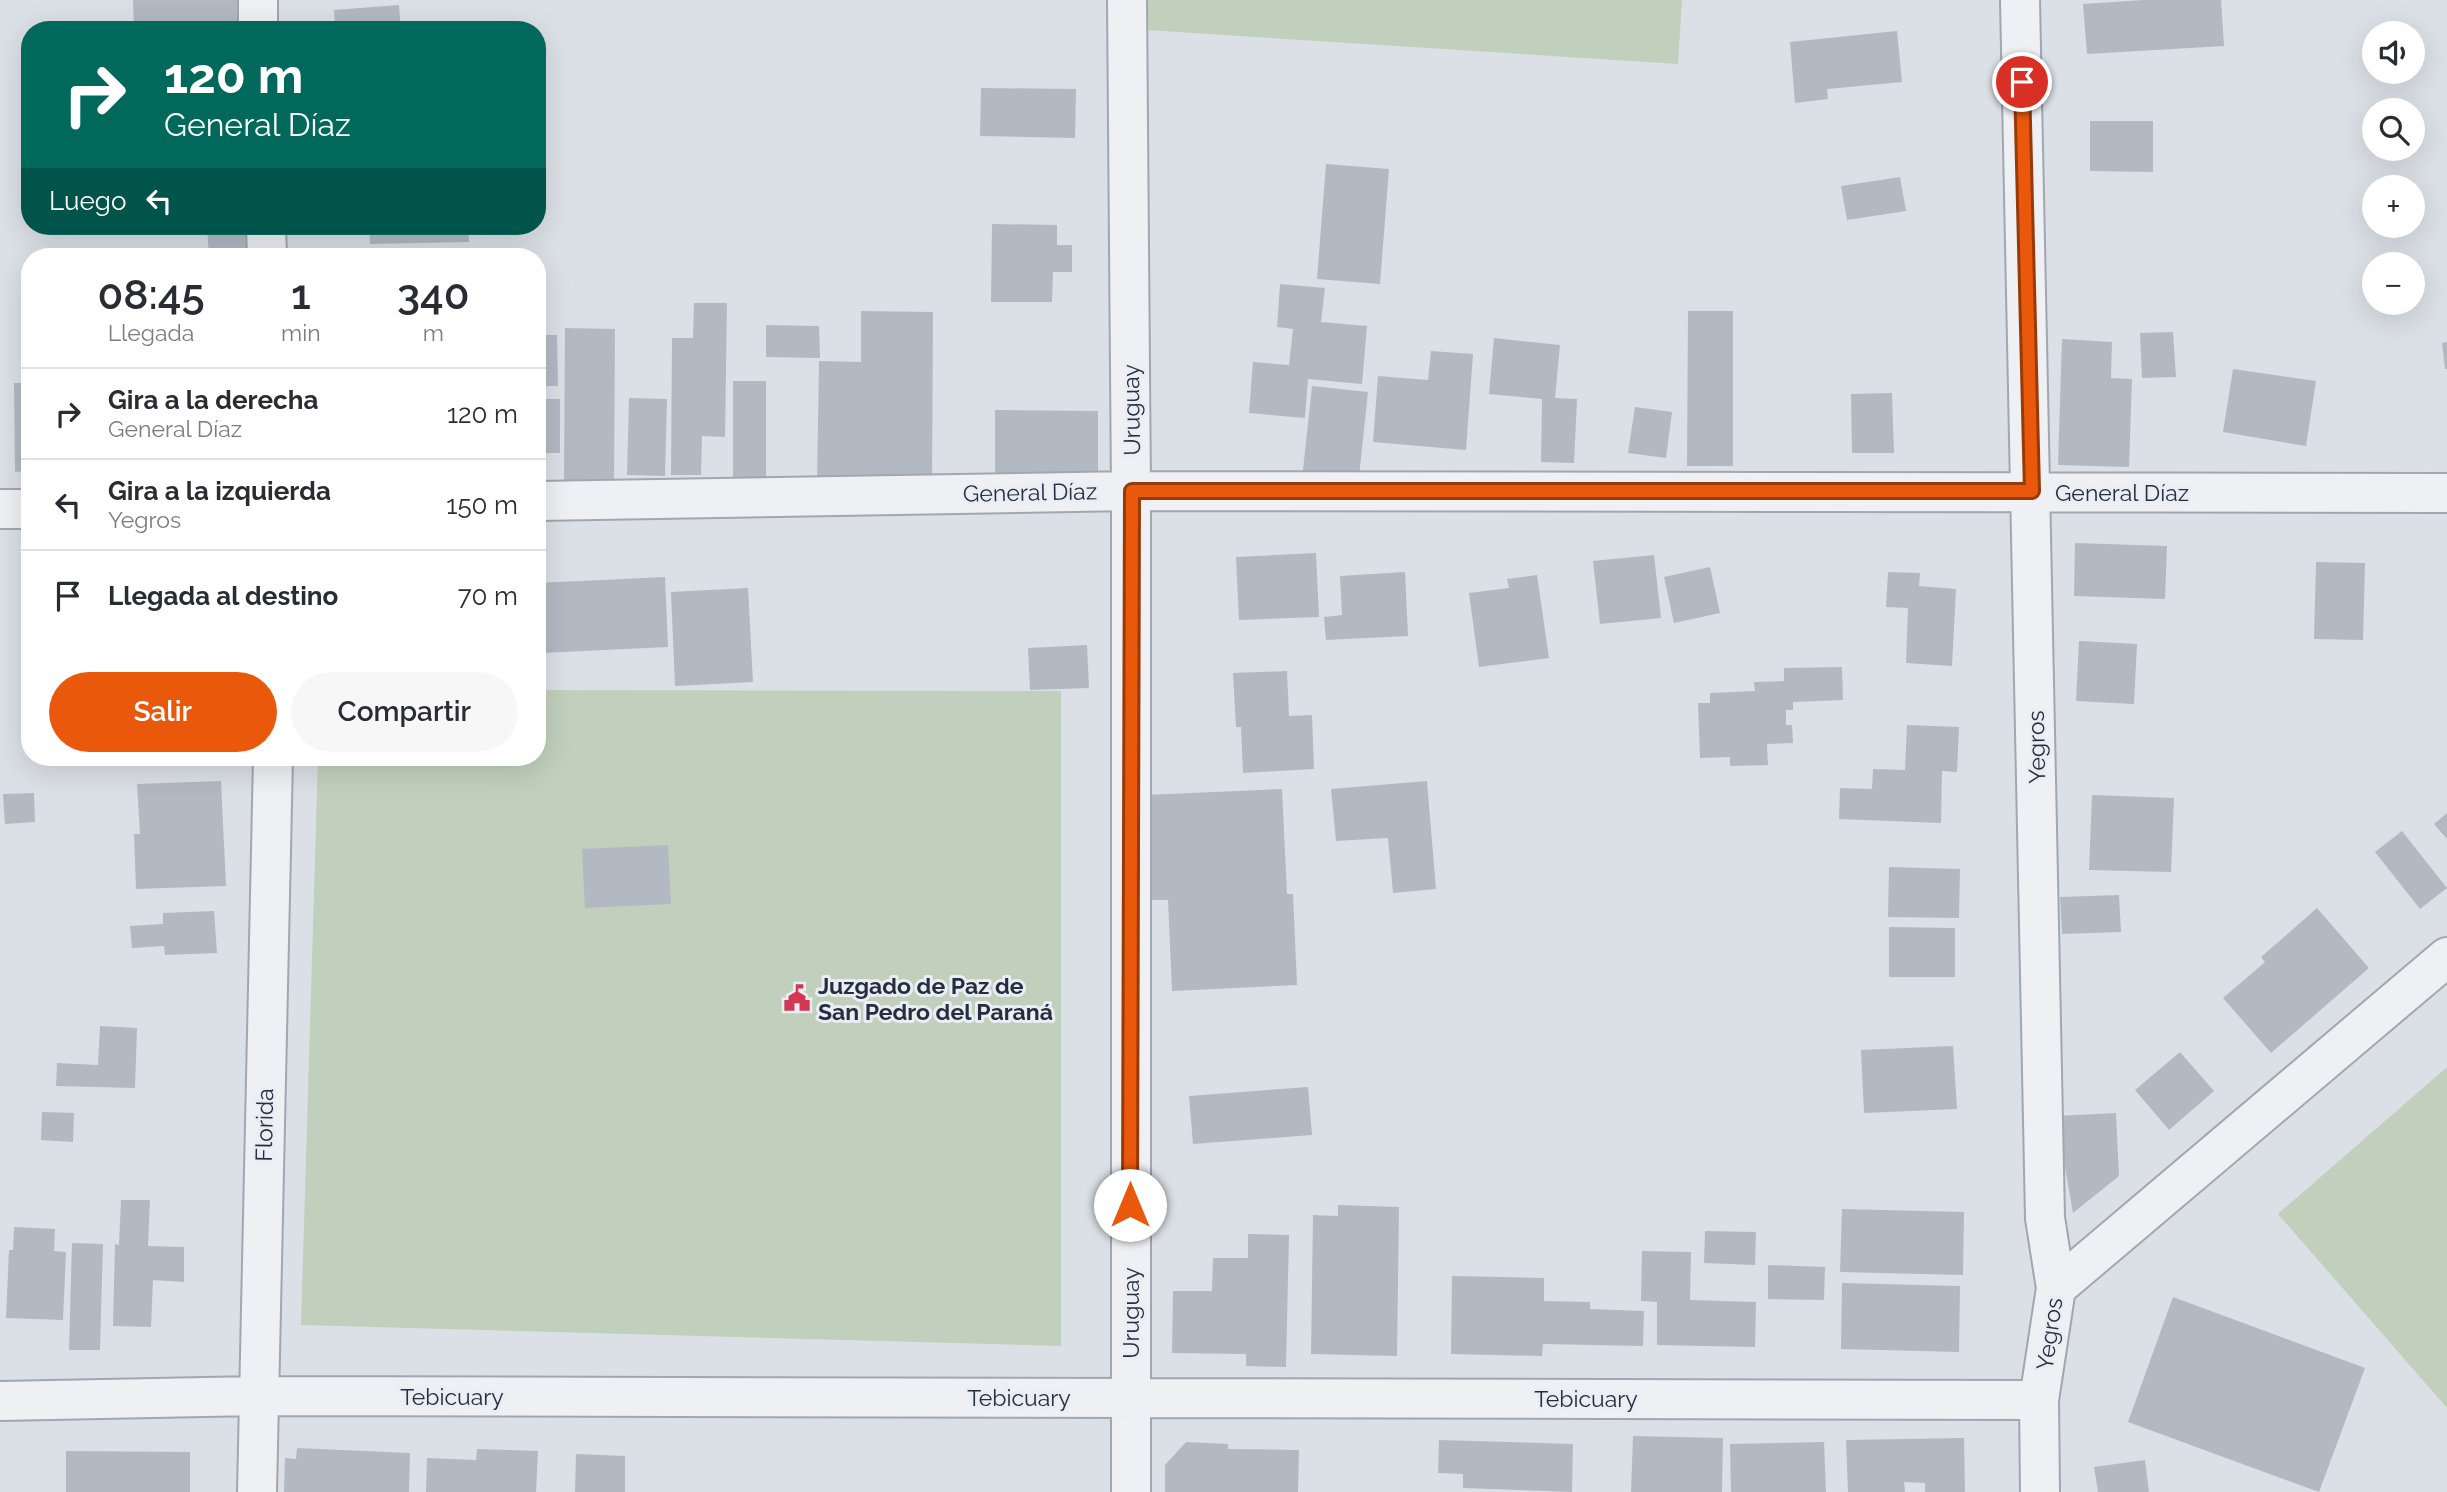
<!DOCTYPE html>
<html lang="es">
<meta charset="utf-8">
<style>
body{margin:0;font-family:Raleway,sans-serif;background:#f7f7f7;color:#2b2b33;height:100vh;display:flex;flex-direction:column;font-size:26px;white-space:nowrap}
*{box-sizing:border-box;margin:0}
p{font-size:23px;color:#7c7c81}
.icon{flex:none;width:38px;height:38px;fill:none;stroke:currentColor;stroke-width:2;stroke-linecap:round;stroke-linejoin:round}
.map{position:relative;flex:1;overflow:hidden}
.details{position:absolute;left:21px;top:248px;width:525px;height:518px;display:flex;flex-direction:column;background:#fff;border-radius:28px;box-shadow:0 7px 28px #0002}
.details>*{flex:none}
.banner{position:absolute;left:21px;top:21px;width:525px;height:214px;border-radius:28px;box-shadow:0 7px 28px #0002;background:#00695c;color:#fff;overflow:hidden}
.controls{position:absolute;left:2362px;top:21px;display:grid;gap:14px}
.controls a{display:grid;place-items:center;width:63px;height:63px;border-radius:50%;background:#fff;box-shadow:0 7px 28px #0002;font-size:35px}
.pin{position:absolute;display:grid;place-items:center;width:60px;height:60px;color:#fff;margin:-30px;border:4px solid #fff;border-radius:50%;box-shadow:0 2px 7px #0007}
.me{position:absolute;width:77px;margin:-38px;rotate:0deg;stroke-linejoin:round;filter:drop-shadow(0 0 5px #0008)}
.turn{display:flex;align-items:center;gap:24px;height:147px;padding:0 28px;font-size:32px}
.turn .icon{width:91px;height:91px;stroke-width:2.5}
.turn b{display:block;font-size:49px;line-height:60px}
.then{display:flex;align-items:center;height:66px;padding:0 28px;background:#0003;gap:14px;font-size:26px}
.eta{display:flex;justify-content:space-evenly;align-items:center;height:119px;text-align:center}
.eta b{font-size:42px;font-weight:600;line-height:49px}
.primary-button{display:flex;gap:14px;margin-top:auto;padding:14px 28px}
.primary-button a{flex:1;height:80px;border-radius:42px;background:#ea580c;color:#fff;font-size:28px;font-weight:600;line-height:80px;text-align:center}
.primary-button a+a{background:#f7f7f7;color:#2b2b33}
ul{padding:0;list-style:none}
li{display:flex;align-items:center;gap:21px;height:91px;padding:0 28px;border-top:2px solid #e1e1e2}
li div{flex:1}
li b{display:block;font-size:26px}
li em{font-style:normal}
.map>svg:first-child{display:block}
</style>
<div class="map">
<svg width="2447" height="1492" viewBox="0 0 2447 1492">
<rect width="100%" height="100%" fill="#dbe0e6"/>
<path fill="#c1d0bc" d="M1148 0H1682L1678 64 1146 30Z
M537 690 1061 691V1346L301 1325 318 758H537Z
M2447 1067V1408L2278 1214Z"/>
<path fill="#b2b9c3" d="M133 0H250L251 30H134Z
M2144 0H2221L2224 46 2087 54 2083 4Z
M399 5 401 30H335L334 10Z
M1897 31 1902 82 1827 89 1828 99 1795 103 1790 42Z
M981 88 1076 89 1075 138 980 136Z
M2090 121H2153V172L2090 171Z
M1326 164 1389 169 1380 284 1317 279Z
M1900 177 1906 211 1847 220 1841 186Z
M992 224 1057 225V245H1072V272H1053L1052 302H991Z
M207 226H252L254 257H209Z
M369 226H468L469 242 370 244Z
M1280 284 1325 288 1321 322 1367 326 1362 384 1308 379 1305 418 1249 413 1253 362 1289 365 1293 329 1277 327Z
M694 303H727L725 437 702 436 701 475H671L672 338H693Z
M861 311 933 312 932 485 817 483 819 361 861 362Z
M1688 311H1733V466H1687Z
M766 325 819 326 820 358 766 357Z
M565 328 615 329 614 487H564Z
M2173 332 2176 377 2142 378 2140 333Z
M537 335H557L558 386H537Z
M1494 338 1560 345 1555 398 1577 399 1574 463 1541 462 1542 399 1489 394Z
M2062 339 2112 342 2111 378 2132 379 2129 467 2058 465Z
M2447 342V369H2445L2442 343Z
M1431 351 1473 354 1466 450 1373 442 1378 376 1428 380Z
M2233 369 2316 381 2306 446 2223 432Z
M733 381H766V477H733Z
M14 383H30V471L15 472Z
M1312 386 1368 392 1358 486 1302 479Z
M1892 393 1894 453H1852L1851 394Z
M629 398 667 399 665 476 627 475Z
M537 399H560V453H537Z
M1635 407 1672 412 1666 458 1628 453Z
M995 410 1098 411V481L995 480Z
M2075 543 2167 546 2165 599 2074 596Z
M1316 553 1319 617 1239 620 1236 557Z
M1654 555 1661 618 1600 624 1593 561Z
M2316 562 2365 563 2363 640 2314 639Z
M1710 567 1720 613 1674 623 1664 577Z
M1405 572 1408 636 1326 640 1324 617 1342 615 1340 576Z
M1888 572 1920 573 1919 586 1956 589 1952 666 1906 663 1908 608 1886 607Z
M1537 575 1549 658 1479 667 1469 593 1509 588 1507 579Z
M665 577 668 647 542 653 538 583Z
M748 588 753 682 675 686 671 592Z
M2079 641 2137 644 2134 704 2076 701Z
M1087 645 1089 688 1030 690 1028 648Z
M1842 667 1843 700 1793 702V710H1786V725H1792L1793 743 1767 744 1768 765 1730 766V757L1700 758 1698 703H1710V693L1755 691 1754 682 1784 681V668Z
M1287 671 1289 716 1312 715 1314 769 1243 773 1241 727H1236L1233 673Z
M1907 725 1959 727 1957 772 1942 771 1941 823 1839 819 1840 788 1872 789 1873 769 1905 770Z
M221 781 226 886 136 889 134 834H140L137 784Z
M1427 781 1436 889 1393 893 1388 838 1336 841 1331 789Z
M1282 789 1287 894H1293L1297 985 1172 991 1168 900H1150L1145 795Z
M34 793 35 822 5 824 3 794Z
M2092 795 2174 798 2171 872 2089 870Z
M2447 813V839L2434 824Z
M2402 831 2447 888 2420 909 2375 852Z
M668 845 671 904 585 908 582 849Z
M1889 867 1960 869 1959 918 1888 917Z
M2119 895 2121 932 2062 934 2060 897Z
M2317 908 2369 968 2271 1053 2223 998 2265 962 2261 957Z
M214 911 217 953 165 955 164 946 132 948 130 926 163 924V913Z
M1889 927 1955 928V977H1889Z
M100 1026 137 1028 135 1088 56 1086 57 1063 98 1065Z
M1953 1046 1957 1109 1864 1113 1861 1050Z
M2180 1052 2214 1091 2169 1130 2135 1090Z
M1308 1087 1312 1135 1193 1144 1189 1096Z
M42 1112 74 1113 73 1142 41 1140Z
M2116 1113 2119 1176 2073 1213 2056 1116Z
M121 1200H150L148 1246 184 1247V1282L153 1280 151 1327 113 1326 115 1244 119 1245Z
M1338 1205 1399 1207 1397 1356 1311 1354 1313 1215 1338 1216Z
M1842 1209 1964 1212 1963 1275 1840 1272Z
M14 1227 55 1229 54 1251 66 1252 63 1320 6 1318 9 1250H13Z
M1705 1231 1756 1232 1755 1265 1704 1263Z
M1248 1234 1289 1235 1286 1367 1246 1366V1354L1172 1353 1173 1291H1212L1213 1258H1248Z
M72 1243 103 1244 100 1350H69Z
M1642 1251 1691 1252 1690 1300 1756 1302 1755 1347 1657 1345V1302L1641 1301Z
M1768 1265 1825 1267 1824 1300 1768 1299Z
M1452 1276 1544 1278V1301L1590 1302V1309L1644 1311 1643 1346 1543 1344 1542 1356 1451 1354Z
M1842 1283 1960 1286 1959 1352 1841 1349Z
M2173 1297 2365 1368 2319 1492 2128 1422Z
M1633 1436 1723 1438 1722 1492H1631Z
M1964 1438 1965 1492H1925V1483L1904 1482 1905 1492H1848L1846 1440Z
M1439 1440 1573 1444 1572 1492 1463 1488V1474L1438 1473Z
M1186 1442 1228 1444V1449L1299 1450 1298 1492H1165V1465Z
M1824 1442 1826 1492H1731L1730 1444Z
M297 1448 410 1453 409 1492H284L285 1458 296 1459Z
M477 1449 538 1451 536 1492H426L427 1458 476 1460Z
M66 1451 190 1452V1492H66Z
M576 1454 625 1456V1492H575Z
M2145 1460 2149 1492H2098L2094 1467Z"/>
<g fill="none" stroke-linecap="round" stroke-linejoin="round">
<defs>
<path id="minor" d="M1127 0 1131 491V1492
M2020 0 2045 1218 2056 1288 2039 1400 2040 1492
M258 30V0
M266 226 267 257
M537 501 1131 491 2447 493
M0 509H30
M2056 1288 2447 957
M0 1401 258 1396 2039 1400
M257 1492 273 758"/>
</defs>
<use href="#minor" stroke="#a1a7b0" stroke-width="42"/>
<use href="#minor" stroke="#eef0f4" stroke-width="38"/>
</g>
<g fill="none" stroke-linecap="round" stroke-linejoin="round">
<defs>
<path id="route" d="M1130 1205 1132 491H2032L2022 82"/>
</defs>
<use href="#route" stroke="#983908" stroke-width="18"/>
<use href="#route" stroke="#ea580c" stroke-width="12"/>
</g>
<defs>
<symbol id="civic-bare" viewBox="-9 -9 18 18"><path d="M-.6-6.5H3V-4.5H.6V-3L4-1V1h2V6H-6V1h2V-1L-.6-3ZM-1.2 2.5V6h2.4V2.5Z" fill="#d33853" stroke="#eaeef4" stroke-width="2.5" paint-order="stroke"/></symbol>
</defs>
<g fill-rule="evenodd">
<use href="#civic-bare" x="778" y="979" width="38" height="38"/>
</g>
<g text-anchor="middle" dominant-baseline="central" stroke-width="6" stroke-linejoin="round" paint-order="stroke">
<g font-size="23" fill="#252e3c" stroke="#eaeef4">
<text transform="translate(1131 410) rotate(-91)">Uruguay</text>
<text transform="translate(1030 492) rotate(-1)">General Díaz</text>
<text x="2122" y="492">General Díaz</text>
<text transform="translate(2036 747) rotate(-91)">Yegros</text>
<text transform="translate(264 1125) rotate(-89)">Florida</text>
<text transform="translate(1130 1313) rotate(-90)">Uruguay</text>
<text transform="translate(2049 1334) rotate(-82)">Yegros</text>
<text x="452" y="1396">Tebicuary</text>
<text x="1019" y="1397">Tebicuary</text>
<text x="1586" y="1398">Tebicuary</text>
</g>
<g font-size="23" font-weight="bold" fill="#252e3c" stroke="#eaeef4" text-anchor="start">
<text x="818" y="985">Juzgado de Paz de<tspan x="818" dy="26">San Pedro del Paraná</tspan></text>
</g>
</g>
</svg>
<div class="controls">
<a><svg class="icon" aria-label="sound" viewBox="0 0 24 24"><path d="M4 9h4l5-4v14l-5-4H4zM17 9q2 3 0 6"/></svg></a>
<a><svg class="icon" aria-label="search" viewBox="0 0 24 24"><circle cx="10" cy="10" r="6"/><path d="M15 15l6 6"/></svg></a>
<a>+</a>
<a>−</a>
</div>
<div class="pin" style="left:2022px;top:82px;background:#d93025"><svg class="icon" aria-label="arrive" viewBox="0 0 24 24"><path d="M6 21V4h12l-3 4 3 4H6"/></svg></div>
<svg class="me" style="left:1130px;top:1205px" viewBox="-20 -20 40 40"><circle r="19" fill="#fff"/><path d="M0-13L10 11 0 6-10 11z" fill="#ea580c"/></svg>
<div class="banner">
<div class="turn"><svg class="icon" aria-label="right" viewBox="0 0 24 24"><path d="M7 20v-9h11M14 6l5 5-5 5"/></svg><div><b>120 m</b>General Díaz</div></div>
<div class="then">Luego<svg class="icon" aria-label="left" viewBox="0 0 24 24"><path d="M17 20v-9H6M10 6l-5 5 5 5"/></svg></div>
</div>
<section class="details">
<div class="eta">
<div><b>08:45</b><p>Llegada</p></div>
<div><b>1</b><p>min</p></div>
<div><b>340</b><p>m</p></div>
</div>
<ul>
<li><svg class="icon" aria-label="right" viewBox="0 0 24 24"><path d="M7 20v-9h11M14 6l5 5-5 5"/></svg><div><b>Gira a la derecha</b><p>General Díaz</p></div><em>120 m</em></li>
<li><svg class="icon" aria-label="left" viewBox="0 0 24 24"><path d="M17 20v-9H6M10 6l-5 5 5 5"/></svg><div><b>Gira a la izquierda</b><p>Yegros</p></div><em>150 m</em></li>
<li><svg class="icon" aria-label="arrive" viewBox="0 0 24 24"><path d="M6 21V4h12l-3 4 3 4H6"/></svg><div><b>Llegada al destino</b></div><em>70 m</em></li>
</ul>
<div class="primary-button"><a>Salir</a><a>Compartir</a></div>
</section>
</div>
